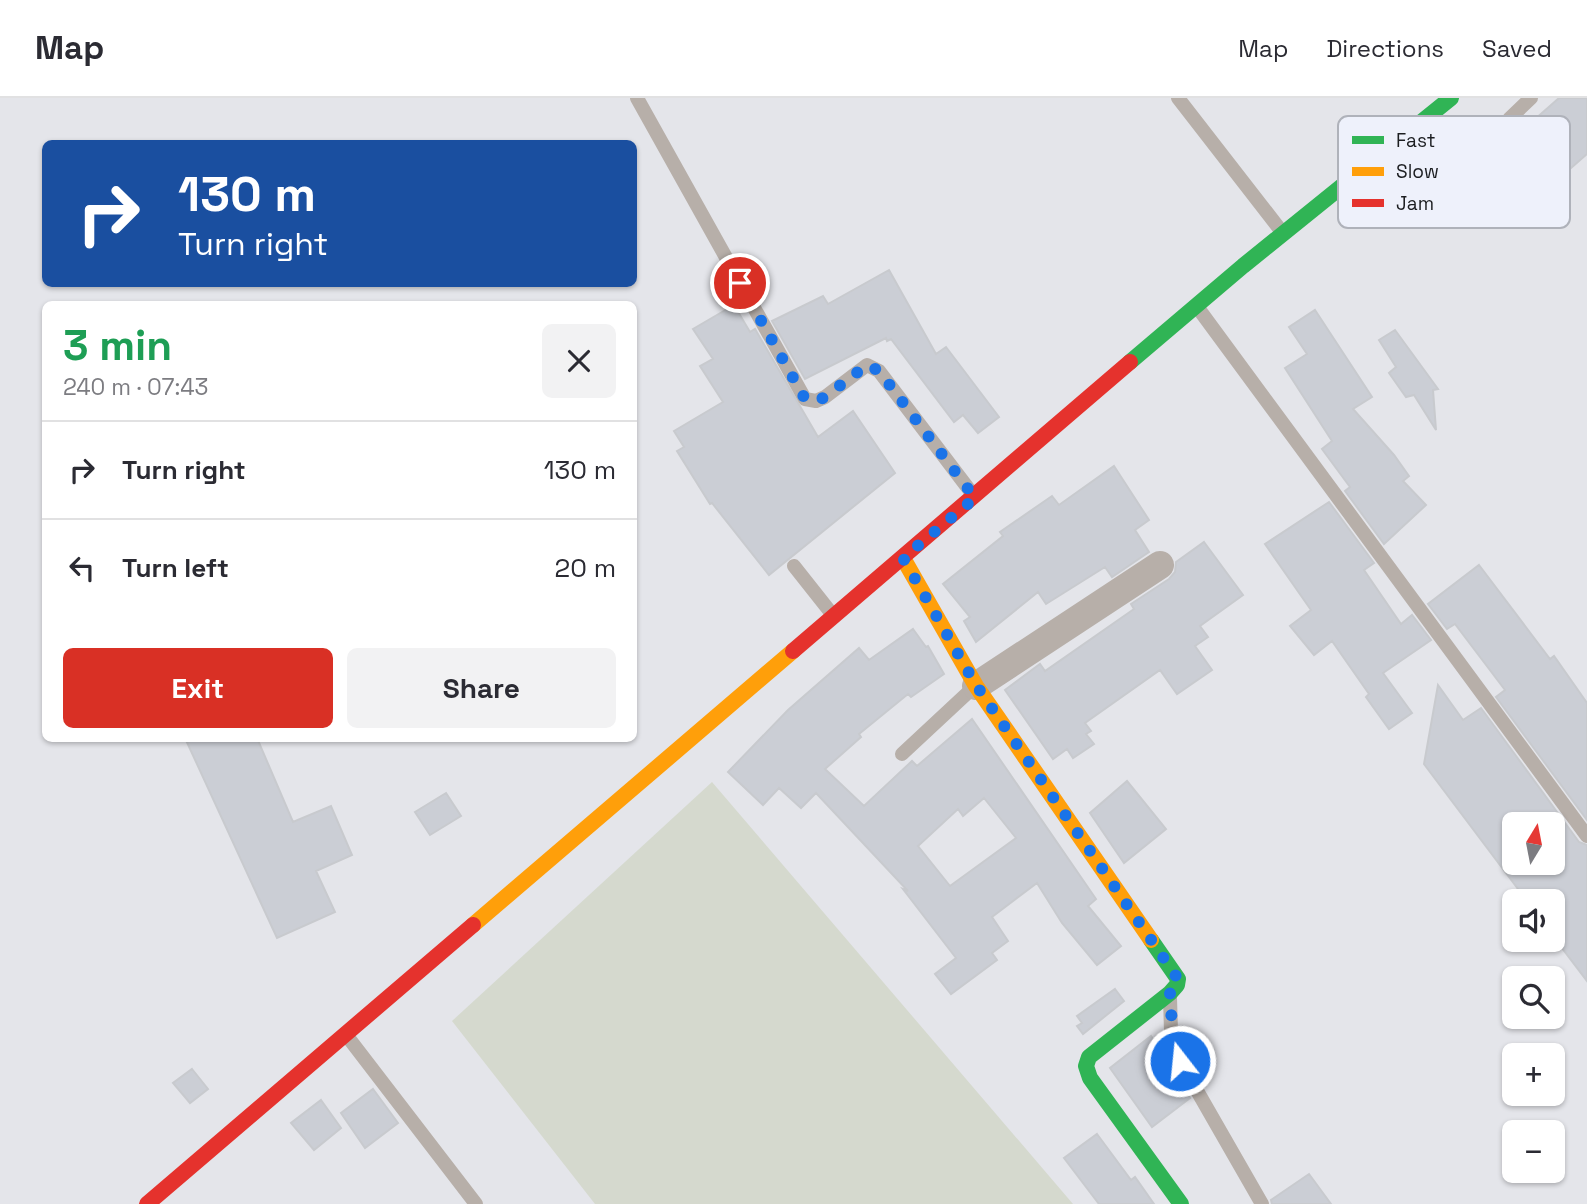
<!DOCTYPE html>
<meta charset="utf-8">
<style>
body{margin:0;font-family:"Space Grotesk",sans-serif;background:#f2f2f3;color:#2b2b33;height:100vh;display:flex;flex-direction:column;font-size:26px;white-space:nowrap}
*{box-sizing:border-box;margin:0}
p{font-size:23px;color:#7c7c81}
.icon{flex:none;width:38px;height:38px;fill:none;stroke:currentColor;stroke-width:2;stroke-linecap:round;stroke-linejoin:round}
.map{position:relative;flex:1;overflow:hidden}
.side{position:absolute;left:42px;top:203px;width:595px;height:441px;display:flex;flex-direction:column;background:#fff;border-radius:10px;box-shadow:0 2px 5px #0004}
.side>*{flex:none}
.banner{position:absolute;left:42px;top:42px;width:595px;height:147px;border-radius:10px;box-shadow:0 2px 5px #0004;background:#1a4fa0;color:#fff;overflow:hidden}
.needle{width:46px;rotate:10deg}
.buttons{position:absolute;left:1502px;top:714px;display:grid;gap:14px}
.buttons a{display:grid;place-items:center;width:63px;height:63px;border-radius:10px;background:#fff;box-shadow:0 2px 5px #0004;font-size:35px}
.pin{position:absolute;display:grid;place-items:center;width:60px;height:60px;color:#fff;margin:-30px;border:4px solid #fff;border-radius:50%;box-shadow:0 2px 7px #0007}
.me{position:absolute;width:77px;margin:-38px;rotate:344deg;stroke-linejoin:round;filter:drop-shadow(0 0 5px #0008)}
.turn{display:flex;align-items:center;gap:24px;height:147px;padding:0 21px;font-size:32px}
.turn .icon{width:91px;height:91px;stroke-width:2.5}
.turn b{display:block;font-size:49px;line-height:60px}
.round{display:grid;place-items:center;flex:none;width:74px;height:74px;border-radius:10px;background:#f2f2f3}
.summary{display:flex;align-items:center;justify-content:space-between;height:119px;padding:0 21px}
h1{font-size:42px;font-weight:700;line-height:52px;color:#1e9e55}
.action{display:flex;gap:14px;margin-top:auto;padding:14px 21px}
.action a{flex:1;height:80px;border-radius:10px;background:#d93025;color:#fff;font-size:28px;font-weight:700;line-height:80px;text-align:center}
.action a+a{background:#f2f2f3;color:#2b2b33}
ul{padding:0;list-style:none}
li{display:flex;align-items:center;gap:21px;height:98px;padding:0 21px;border-top:2px solid #e1e1e2}
li div{flex:1}
li b{display:block;font-size:26px}
li em{font-style:normal}
header{display:flex;align-items:center;gap:42px;box-sizing:border-box;height:98px;padding:0 35px;background:#fff;border-bottom:2px solid #e1e1e2}
header strong{font-size:33px}
nav{display:flex;gap:38px;margin-inline-start:auto;font-size:24px}
.map>svg:first-child{display:block}
</style>
<header>
<strong>Map</strong>
<nav><a>Map</a><a>Directions</a><a>Saved</a></nav>
</header>
<div class="map">
<svg width="1587" height="1106" viewBox="0 0 1587 1106">
<rect width="100%" height="100%" fill="#e4e5ea"/>
<path fill="#d5d9ce" d="M712 684 1073 1106H595L452 923Z"/>
<path fill="#cbced5" stroke="#c8cace" stroke-width="2" fill-rule="evenodd" d="M1559 0H1587V56L1521 114 1467 53 1494 30 1508 45Z
M889 172 936 256 946 249 999 319 978 335 963 317 954 324 891 241 887 243 886 240 805 281 772 223 823 198 828 206Z
M734 207 750 234 755 231 818 339 853 313 895 375 769 477 712 405 710 406 677 353 684 349 674 333 723 304 700 268 713 261 693 231Z
M1315 212 1372 299 1353 311 1394 357 1409 378 1403 383 1426 407 1384 446 1345 393 1350 389 1322 351 1332 343 1285 270 1307 256 1289 229Z
M1395 232 1438 291 1433 292 1436 332 1414 297 1406 299 1389 275 1396 269 1379 242Z
M1114 368 1149 422 1135 432 1149 454 1112 479 1105 469 1046 506 1038 494 976 544 964 523 970 519 943 486 1003 438 1000 434 1052 398 1059 407Z
M1329 404 1374 465 1364 472 1401 526 1412 517 1431 542 1383 575 1412 615 1389 631 1366 599 1369 596 1332 543 1314 557 1290 528 1311 512 1265 446Z
M1204 444 1243 497 1200 528 1208 539 1195 548 1212 572 1177 596 1160 572 1085 625 1091 633 1086 636 1094 646 1073 660 1067 651 1053 661 1005 592 1040 566 1045 573 1134 511 1131 506 1169 481 1175 474 1176 464Z
M1479 467 1550 561 1554 558 1587 605V722L1496 599 1505 592 1455 526 1447 531 1428 506Z
M913 531 926 549 928 548 944 576 911 599 908 596 859 636 861 639 825 671 864 708 912 663 917 668 972 621 1096 801 1088 808 1121 848 1097 867 1062 825 1037 785 992 819 1008 843 992 855 997 862 951 896 935 876 956 860 903 791 908 793 816 695 801 710 779 690 763 707 728 674 788 612 859 550 869 562ZM984 700 1016 740 950 788 918 748 958 711 963 718Z
M1438 587 1463 622 1481 610 1579 744 1587 747V883L1552 837V803H1527L1424 666ZM1514 726H1552V765H1514Z
M185 640H257L293 724 331 708 352 757 316 773 335 814 277 840Z
M1127 683 1166 731 1124 765 1090 715Z
M446 695 461 718 430 737 415 714Z
M1115 891 1124 903 1083 936 1077 928 1082 925 1077 918Z
M1151 938 1167 960 1162 963 1190 1000 1152 1029 1110 970Z
M192 971 208 991 190 1005 173 985Z
M373 991 398 1025 365 1050 341 1015Z
M321 1002 341 1030 314 1052 291 1025Z
M1097 1036 1131 1082 1135 1079 1154 1106H1099L1064 1060Z
M1309 1076 1331 1106H1272L1271 1102Z"/>
<g fill="none" stroke-linecap="round" stroke-linejoin="round">
<path stroke="#b7afa9" stroke-width="14" d="M637 0 805 301 816 303 825 299 867 267 879 273 974 398
M1178 0 1282 134
M1509 21 1531 0
M1198 210 1587 738
M794 468 832 516
M902 656 975 588
M1170 900 1171 933 1180 963 1262 1106
M347 938 476 1106"/>
<path stroke="#b7afa9" stroke-width="28" d="M976 588 1160 467"/>
<path stroke="#30b455" stroke-width="16" d="M1130 264 1243 168 1451 0
M1151 842 1178 881 1177 887 1170 895 1089 959 1086 968 1090 980 1181 1106"/>
<path stroke="#ff9f0a" stroke-width="16" d="M903 460 976 588 1151 842
M473 827 793 553"/>
<path stroke="#e5322d" stroke-width="16" d="M793 553 1130 264
M147 1106 473 827"/>
</g>
<g fill="none" stroke-linecap="round" stroke-linejoin="round">
<path stroke="#1a73e8" stroke-width="12" stroke-dasharray="0 21.6" d="M740 185 805 301 816 303 825 299 867 267 879 273 975 400 903 460 976 587 1178 881 1177 887 1170 895C1171 920 1173 938 1180 963"/>
</g>
<rect x="1338" y="18" width="232" height="112" rx="10" fill="#eef1fb" stroke="#afb2ba" stroke-width="2"/>
<rect x="1352" y="38" width="32" height="8" fill="#30b455"/>
<rect x="1352" y="69" width="32" height="9" fill="#ff9f0a"/>
<rect x="1352" y="101" width="32" height="8" fill="#e5322d"/>
<g font-size="19" fill="#1c1e21">
<text x="1396" y="49">Fast</text>
<text x="1396" y="80">Slow</text>
<text x="1396" y="112">Jam</text>
</g>
</svg>
<div class="buttons">
<a><svg class="needle" viewBox="-14 -14 28 28"><path d="M0-13l5 13h-10z" fill="#e53935"/><path d="M0 13l5-13h-10z" fill="#7c7c81"/></svg></a>
<a><svg class="icon" aria-label="sound" viewBox="0 0 24 24"><path d="M4 9h4l5-4v14l-5-4H4zM17 9q2 3 0 6"/></svg></a>
<a><svg class="icon" aria-label="search" viewBox="0 0 24 24"><circle cx="10" cy="10" r="6"/><path d="M15 15l6 6"/></svg></a>
<a>+</a>
<a>−</a>
</div>
<div class="pin" style="left:740px;top:185px;background:#d93025"><svg class="icon" aria-label="arrive" viewBox="0 0 24 24"><path d="M6 21V4h12l-3 4 3 4H6"/></svg></div>
<svg class="me" style="left:1180px;top:963px" viewBox="-20 -20 40 40"><circle r="17" fill="#1a73e8" stroke="#fff" stroke-width="3"/><path d="M0-11L8 9 0 5-8 9z" fill="#fff"/></svg>
<div class="banner">
<div class="turn"><svg class="icon" aria-label="right" viewBox="0 0 24 24"><path d="M7 20v-9h11M14 6l5 5-5 5"/></svg><div><b>130 m</b>Turn right</div></div>
</div>
<section class="side">
<div class="summary"><div><h1>3 min</h1><p>240 m · 07:43</p></div><a class="round"><svg class="icon" aria-label="close" viewBox="0 0 24 24"><path d="M6 6l12 12M18 6L6 18"/></svg></a></div>
<ul>
<li><svg class="icon" aria-label="right" viewBox="0 0 24 24"><path d="M7 20v-9h11M14 6l5 5-5 5"/></svg><div><b>Turn right</b></div><em>130 m</em></li>
<li><svg class="icon" aria-label="left" viewBox="0 0 24 24"><path d="M17 20v-9H6M10 6l-5 5 5 5"/></svg><div><b>Turn left</b></div><em>20 m</em></li>
</ul>
<div class="action"><a>Exit</a><a>Share</a></div>
</section>
</div>
